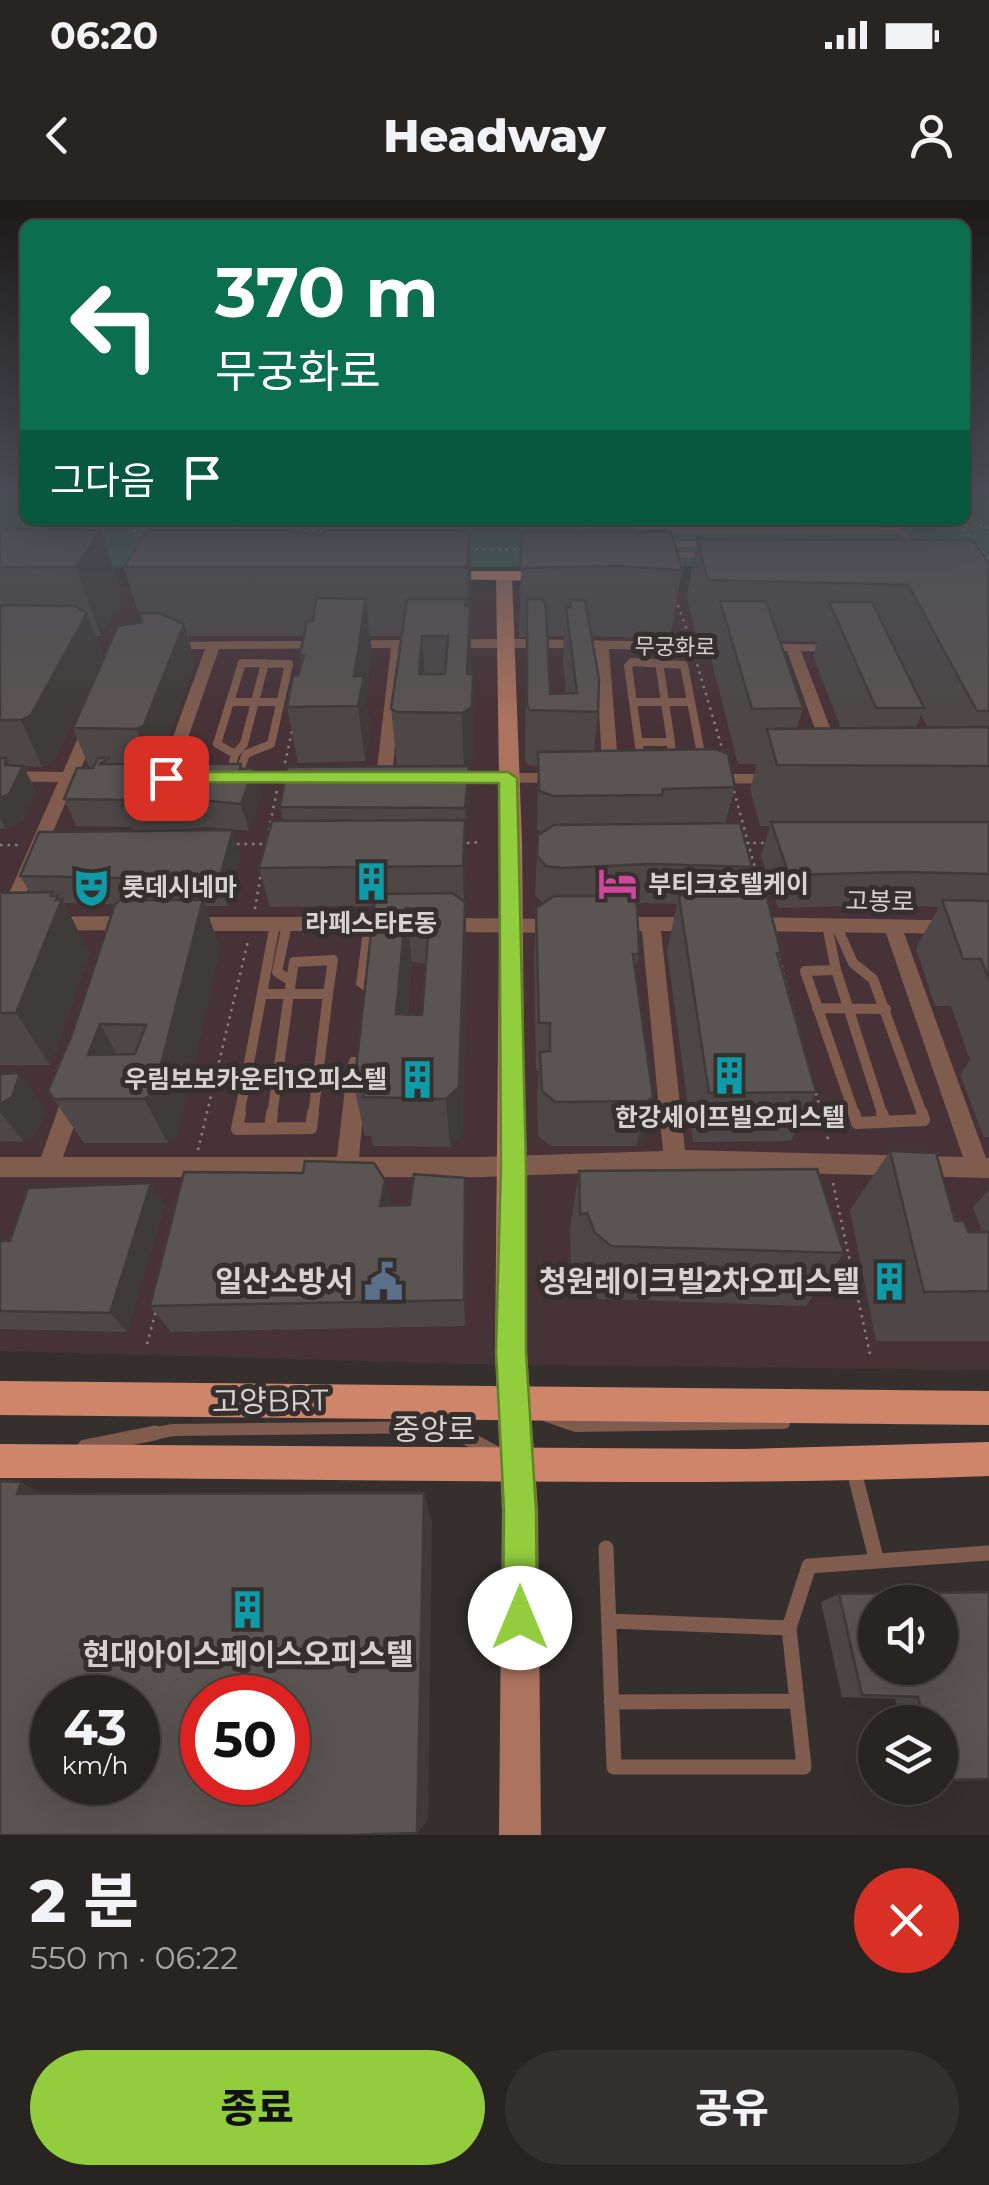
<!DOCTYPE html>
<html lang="ko">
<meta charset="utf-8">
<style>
body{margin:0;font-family:Montserrat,"Noto Sans KR",sans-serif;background:#34302f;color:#f1f3f6;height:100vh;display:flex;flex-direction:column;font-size:38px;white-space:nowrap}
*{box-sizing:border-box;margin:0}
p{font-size:32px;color:#a5a4a5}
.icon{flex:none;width:55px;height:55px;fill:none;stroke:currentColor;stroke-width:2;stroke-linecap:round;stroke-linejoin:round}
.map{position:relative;height:1635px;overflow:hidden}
.sheet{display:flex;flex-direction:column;background:#282422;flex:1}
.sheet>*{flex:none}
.guide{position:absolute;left:20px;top:20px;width:950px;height:305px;border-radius:15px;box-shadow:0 10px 40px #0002,0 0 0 2px #444140;background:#0b6e4f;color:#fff;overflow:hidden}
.controls{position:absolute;left:858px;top:1385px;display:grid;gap:20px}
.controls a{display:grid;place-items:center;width:100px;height:100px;border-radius:50%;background:#282422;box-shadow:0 10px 40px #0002,0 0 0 2px #444140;font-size:50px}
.speed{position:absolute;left:30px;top:1475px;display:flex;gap:20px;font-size:50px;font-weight:700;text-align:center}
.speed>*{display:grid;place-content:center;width:130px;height:130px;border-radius:50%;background:#282422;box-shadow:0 10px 40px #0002,0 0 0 2px #444140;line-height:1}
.speed small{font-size:25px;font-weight:400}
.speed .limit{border:15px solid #d22;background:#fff;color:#111}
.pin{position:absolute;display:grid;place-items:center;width:85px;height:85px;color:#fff;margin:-42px;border-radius:20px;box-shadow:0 5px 15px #0006}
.me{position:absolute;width:110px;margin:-55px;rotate:0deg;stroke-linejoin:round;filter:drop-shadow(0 0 8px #0008)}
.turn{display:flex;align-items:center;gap:35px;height:210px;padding:0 30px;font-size:45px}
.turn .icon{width:130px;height:130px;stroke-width:2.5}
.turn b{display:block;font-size:70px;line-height:85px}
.then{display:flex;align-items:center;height:95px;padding:0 30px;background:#0003;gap:20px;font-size:38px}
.round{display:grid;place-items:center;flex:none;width:105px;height:105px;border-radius:52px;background:#34302f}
.overview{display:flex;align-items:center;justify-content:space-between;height:170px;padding:0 30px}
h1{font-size:60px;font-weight:800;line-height:75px}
.button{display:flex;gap:20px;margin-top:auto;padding:20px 30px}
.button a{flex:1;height:115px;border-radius:60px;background:#92cd3e;color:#111;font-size:40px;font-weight:800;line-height:115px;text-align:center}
.button a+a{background:#34302f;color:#f1f3f6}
.status{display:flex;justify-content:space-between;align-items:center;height:70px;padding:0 50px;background:#282422;direction:ltr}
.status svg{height:28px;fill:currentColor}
header{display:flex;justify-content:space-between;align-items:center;height:130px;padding:0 30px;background:#282422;font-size:45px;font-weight:800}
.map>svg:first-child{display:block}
</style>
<div class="status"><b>06:20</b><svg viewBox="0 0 49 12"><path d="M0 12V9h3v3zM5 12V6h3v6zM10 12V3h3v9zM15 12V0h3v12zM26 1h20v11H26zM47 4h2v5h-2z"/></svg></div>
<header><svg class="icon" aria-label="back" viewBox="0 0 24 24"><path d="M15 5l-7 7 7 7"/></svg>Headway<svg class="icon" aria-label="person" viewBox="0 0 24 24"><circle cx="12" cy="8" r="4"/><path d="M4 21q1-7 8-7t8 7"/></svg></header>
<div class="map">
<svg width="989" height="1635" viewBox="0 0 989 1635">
<rect width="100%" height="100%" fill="#35302d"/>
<path fill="#473237" d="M0 386 981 394 989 406V1170L468 1164 0 1151Z"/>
<path fill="#375b45" d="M0 291H25V320H965V291H989V365L48 368 0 361Z"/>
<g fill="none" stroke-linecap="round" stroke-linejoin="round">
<path stroke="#85807e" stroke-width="2.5" stroke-dasharray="2.5 5" stroke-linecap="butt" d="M965 297 989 292
M965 301 989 304
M965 304 971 322
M122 320 143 338
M285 320 298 329
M430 320 461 325 495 320
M522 320 585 326
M989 328 972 323 962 328 989 359
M245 330 326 331
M227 331 248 320
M579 331 600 320
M468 349H520
M675 398 688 433
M695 457 724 555
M285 563 292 531
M734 591 762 694
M467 643 481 642
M746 643H768
M237 644H269
M0 645H21
M266 645 277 590
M255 709 261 673
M779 758 803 847
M816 893 829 943
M198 950 248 741
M833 983 870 1154
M147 1144 156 1111"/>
<path stroke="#805c4f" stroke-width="6" d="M896 320 914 350
M637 330 902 331
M661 344H709
M668 355H706"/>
<path stroke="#805c4f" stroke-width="8" d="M659 462 671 542
M231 502H280
M634 502H689
M639 542H671L672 559
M235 554 244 544 265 463
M645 560H641L628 466 632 462 684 465 702 559
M229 576 235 554 217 544 242 463 289 464 271 544 246 554 238 576"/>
<path stroke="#805c4f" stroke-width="10" d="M287 724 277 772 291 781
M827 725 836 770 883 916
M836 725 853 763 873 779 923 916
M333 760 328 794H289L294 762Z
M836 770 805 771 855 916
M264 794H289
M817 808 886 809
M239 916 275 724
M272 916 289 794
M313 916 328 794"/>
<path stroke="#805c4f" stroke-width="12" d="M240 913 237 929 311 928 313 913
M854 913 857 923 924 920 922 913
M882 913 885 922
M270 929 272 913
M547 1216 576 1226 784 1223
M142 1236 173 1230 446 1227 463 1236"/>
<path stroke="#805c4f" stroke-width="15" d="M458 1233 495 1253
M85 1247 155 1233
M853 1267 876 1358
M606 1348 614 1567H804L789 1428 809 1366 989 1353
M609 1421 789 1428
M611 1502 797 1501"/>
<path fill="#805c4f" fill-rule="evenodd" d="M517 439 848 445 850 448 843 452 801 451 840 554 832 559 824 554 787 451 609 449 619 576 611 581 603 576 595 448H404L392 577 384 582 376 577 391 448 219 449 174 578 166 583 158 578 205 449H167L160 445 162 442Z
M91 521 99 526 79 573H97L105 578 97 583H74L16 717 133 716 142 723 133 730 0 731V714L58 582 0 581V571L63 572 83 526Z
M231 572H312L320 577 312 582 225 581V573Z
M446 573H562L570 578 562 583 440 582V574Z
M706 574H777L785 579 777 584 700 583V575Z
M187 717H398L407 724 398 731H381L376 785 366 792 356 785 363 731H187L178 724Z
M612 717H698L707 724 698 731H661L685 950 963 957 886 733 747 731 738 724 747 717 989 721V735L904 733 986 958H989V978L675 970 481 977H0V957H41L63 895 66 889 74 886 82 889 85 895 63 957H337L348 863 351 857H365L368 863 359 957H481L663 951 642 731 605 729 603 724 605 719Z
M442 718 563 719 572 726 563 733 442 732 433 725Z"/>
<path fill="#ac735f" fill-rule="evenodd" d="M504 371 512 376 522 642 527 1152 538 1310 541 1635H499L502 1310 495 1152 500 642 496 376Z"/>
<path fill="#ce856a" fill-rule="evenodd" d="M439 371H554L562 376 554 381 433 379 431 376Z
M0 1181 989 1191V1225L0 1215Z
M989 1242V1276C659 1289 330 1277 0 1278V1244L742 1249Z"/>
</g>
<path fill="#4d4847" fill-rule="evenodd" d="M0 329 101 330 123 398 101 436H96L104 458 141 422 124 367 319 335 470 334 471 474H473L474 529 473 563 467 566 470 593 465 635 464 702 467 757 462 936 450 947 373 946 371 936H365L354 887 374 706 270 707 259 668 283 621 280 607 400 567 397 564 391 509 402 436H370L372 453 366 497 370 531 365 561 298 563 287 507 302 464 300 454 304 436H188L195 463 158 564H241L242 569 254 568 261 595 249 631 208 627 163 631 233 630 240 657 228 706H205L220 749 177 936 168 943H84L48 891 72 834 115 704 64 703 90 754 50 865H0V693L30 692 20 676 132 631 131 627 76 626 64 599 89 567 73 528 102 463 53 562 42 567 24 566 36 592 23 621 6 629H0ZM412 762 426 764 422 815 408 814Z
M522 332 682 370 670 439 591 436 598 512 594 551 735 587 725 624 752 667 745 693 781 753 779 759 816 892 791 941 693 942 667 751 677 704 644 703 636 704 639 754 635 771 653 897 642 942 636 946H551L538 936 537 898 539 871H536L534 758 536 708 543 703 535 695 538 635 543 632 537 630 538 566 528 565 525 561 526 437H519ZM547 436H564L563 461 566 494H550Z
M697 339 989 364V937H984L960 875 970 860 951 806H935L916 748 939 707 886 705 778 708 761 656 770 626H760L750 589 757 564H738L710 455 713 439H697L687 396ZM780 441 817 442 813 456 841 528H797L803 508ZM921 515 928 528H916Z
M0 874 45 909 38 931 24 942 0 941Z
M890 951 955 1021 968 1032H982L973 1007 989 990V1141H876L850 1010Z
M579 971 844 1053 806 1106 599 1099 584 1087 577 1068 571 1069 570 1029Z
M465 978 467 1009 465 1126 171 1132 150 1106 385 980 390 1005H410Z
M151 983 165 1005 127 1132 0 1129V1041H10Z
M839 1394 989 1579 940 1580V1522H901L895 1499 842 1497 821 1402Z"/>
<path fill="#3f3b39" d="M101 330 123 398 101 436 76 367Z
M470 334 472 402 469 508 473 474 474 529 473 563 464 568 462 513 467 474 469 436 467 367Z
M366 399 372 453 366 497 370 531 365 561 354 476Z
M87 413 104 458 53 562 42 567 21 520Z
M184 424 195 463 158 565 151 568 137 529Z
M422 436 426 490 419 474Z
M6 558 17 579 23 566 36 592 23 621 6 629 0 619V598Z
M241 564 247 588 254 568 261 595 249 631 241 604Z
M469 566 470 593 466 635 465 608Z
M465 620 466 659 464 705 463 666Z
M233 630 240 657 228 706 219 680Z
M52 692 56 699 58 696 61 703 62 699 90 754 50 865 16 813Z
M203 700 220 749 177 936 168 943 144 899Z
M465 702 467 757 462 936 450 947 446 899Z
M406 708 412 762 403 866 396 814Z
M100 824 126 870 115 900 88 855Z
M20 873 45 909 38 931 24 942 0 912V905Z
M653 897 642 942 636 946 647 901Z
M465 978 467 1009 465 1126 464 1100Z
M385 980 391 1011 380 1006Z
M151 983 165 1005 127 1132 110 1113Z
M21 1282 76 1312 17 1294Z
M424 1293 432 1322 428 1620 417 1633Z"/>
<path fill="#5a5452" stroke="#3f3b39" stroke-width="2.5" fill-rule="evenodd" d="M0 329 101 330 76 367H0Z
M146 330H284L319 335 329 330H459L470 334 467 367H124Z
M671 331 682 370 617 366 520 368 522 332Z
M697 339 973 340 989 364V511H977L908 385 708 380Z
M316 398 366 399 354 476H364L358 506 287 507 293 476H298L304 455 300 454 307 421H313Z
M407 399H466L465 405 470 408 467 474H473L472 507 462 513 397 512 391 509ZM422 436H448L445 474H419Z
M527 399H543L546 407 550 494 577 493 566 407H571L570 400H585L599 479 598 512 530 510 527 506Z
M720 401H766L803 508 752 509Z
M829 402H872L924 508H876Z
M0 405 75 406 87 413 31 515 21 520H0Z
M139 413H159L184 424 144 525 137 529 73 528 118 426 142 422Z
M989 527V566L777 565 767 529Z
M716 549 728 554 735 587 663 589 662 595 553 596 539 591 538 552Z
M0 558H6L5 565 23 566 9 594 0 598Z
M98 558H110L99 564H241L240 569 254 568 241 604 199 600 122 606 125 600 64 599 77 568H93Z
M469 566 465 608 280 607 287 567Z
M465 620 463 666 259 668 272 621Z
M771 622H989V674L902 672 789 675Z
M740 623 752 667 651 664 561 668 546 666 537 656 538 635 554 625Z
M233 630 219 680 20 676 39 632Z
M52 692 51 696H58L56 700 62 699 16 813H0V693Z
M685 692 766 694 781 753H777L816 892 709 893 679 697Z
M452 693 465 702 459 887 446 899 363 897 366 888 354 887 375 697 381 694ZM406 708 430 710 422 815 396 814Z
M554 696H627L637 704 639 754H633L653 897 647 901 555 902 542 891 540 852 550 851V823H539L536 708Z
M121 700H203L154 892 144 899H54L48 891 72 834 115 704ZM100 824 146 825 135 854 88 855Z
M942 700 989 701V780L981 759H963Z
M20 873 12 897 0 905V874Z
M890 951 936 953 955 1021H964L968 1032H989V1091L924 1092Z
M305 961 374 963 385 980 380 1006 410 1005 414 974 465 978 464 1100 150 1106 184 972 303 973Z
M817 969 844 1053 611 1046 595 1033 587 1013 580 1014 579 971Z
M151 983 110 1113 0 1111V1041H10L28 988Z
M0 1281 21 1282 17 1294 424 1293 417 1633 342 1635H0ZM52 1498H138V1582H52ZM202 1498H288V1582H202Z
M989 1392V1579L941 1580 940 1522H925L918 1497 862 1495 839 1394ZM875 1402H940V1468H875Z"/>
<linearGradient id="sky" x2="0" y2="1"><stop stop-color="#1d1a19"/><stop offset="0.56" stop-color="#4b4e57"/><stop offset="1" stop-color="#4b4e57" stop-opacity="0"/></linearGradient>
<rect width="989" height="520" fill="url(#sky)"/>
<path fill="#92cd3e" stroke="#5f8528" stroke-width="2.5" d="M166 572H508L517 578 526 966V1152L536 1310 537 1418 532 1430 520 1435 508 1430 503 1418 504 1310 496 1152 501 966 499 583 159 582V574Z"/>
<defs>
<symbol id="building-bare" viewBox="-9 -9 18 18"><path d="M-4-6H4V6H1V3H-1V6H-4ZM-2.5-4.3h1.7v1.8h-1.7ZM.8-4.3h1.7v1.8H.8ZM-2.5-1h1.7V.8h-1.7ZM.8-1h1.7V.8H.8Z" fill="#0f9aa8" stroke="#35302d" stroke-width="2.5" paint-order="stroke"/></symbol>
<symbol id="hotel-bare" viewBox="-9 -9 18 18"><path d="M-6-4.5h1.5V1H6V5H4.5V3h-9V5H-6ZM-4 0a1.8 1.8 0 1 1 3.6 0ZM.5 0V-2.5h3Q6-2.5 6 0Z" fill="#d1479c" stroke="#35302d" stroke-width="2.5" paint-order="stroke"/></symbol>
<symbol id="theatre-bare" viewBox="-9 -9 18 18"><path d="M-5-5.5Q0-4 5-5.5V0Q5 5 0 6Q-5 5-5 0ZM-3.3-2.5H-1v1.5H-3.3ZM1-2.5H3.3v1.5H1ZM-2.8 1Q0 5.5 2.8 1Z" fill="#0f9aa8" stroke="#35302d" stroke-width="2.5" paint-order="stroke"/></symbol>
<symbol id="civic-bare" viewBox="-9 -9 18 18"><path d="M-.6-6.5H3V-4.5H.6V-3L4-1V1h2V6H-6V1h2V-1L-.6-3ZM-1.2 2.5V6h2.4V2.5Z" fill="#5c6f8a" stroke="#35302d" stroke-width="2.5" paint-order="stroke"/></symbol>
</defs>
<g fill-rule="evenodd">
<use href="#building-bare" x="344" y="654" width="55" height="55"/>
<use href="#hotel-bare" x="590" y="656" width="55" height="55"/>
<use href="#theatre-bare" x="64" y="660" width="55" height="55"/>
<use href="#building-bare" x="702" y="848" width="55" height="55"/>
<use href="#building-bare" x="390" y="852" width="55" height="55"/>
<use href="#civic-bare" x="356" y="1054" width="55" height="55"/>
<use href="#building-bare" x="862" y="1054" width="55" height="55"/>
<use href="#building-bare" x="220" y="1382" width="55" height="55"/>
</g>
<g text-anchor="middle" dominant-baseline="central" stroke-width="10" stroke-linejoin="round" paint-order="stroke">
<g font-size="22" fill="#d6d2d1" stroke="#35302d">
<text transform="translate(675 447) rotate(1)">무궁화로</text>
</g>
<g font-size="25" font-weight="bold" fill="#d6d2d1" stroke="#35302d" text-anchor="start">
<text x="648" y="684">부티크호텔케이</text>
<text x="122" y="687">롯데시네마</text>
<text x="371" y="723" text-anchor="middle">라페스타E동</text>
<text x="387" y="879" text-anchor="end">우림보보카운티1오피스텔</text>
<text x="730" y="917" text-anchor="middle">한강세이프빌오피스텔</text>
</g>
<g font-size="25" fill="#d6d2d1" stroke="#35302d">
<text transform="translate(880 701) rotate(1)">고봉로</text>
</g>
<g font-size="30" font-weight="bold" fill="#d6d2d1" stroke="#35302d" text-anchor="end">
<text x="353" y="1081">일산소방서</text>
<text x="860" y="1081">청원레이크빌2차오피스텔</text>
<text x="248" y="1454" text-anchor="middle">현대아이스페이스오피스텔</text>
</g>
<g font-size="30" fill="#d6d2d1" stroke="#35302d">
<text transform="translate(270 1201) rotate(-1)">고양BRT</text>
<text x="434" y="1229">중앙로</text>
</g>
</g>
</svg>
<div class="controls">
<a><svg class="icon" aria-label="sound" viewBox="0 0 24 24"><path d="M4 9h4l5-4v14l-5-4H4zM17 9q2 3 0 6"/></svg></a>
<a><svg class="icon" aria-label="layers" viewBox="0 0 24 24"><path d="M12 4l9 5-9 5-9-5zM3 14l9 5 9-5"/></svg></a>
</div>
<div class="speed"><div>43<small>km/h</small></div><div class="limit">50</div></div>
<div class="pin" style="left:166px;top:578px;background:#d93025"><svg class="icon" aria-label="arrive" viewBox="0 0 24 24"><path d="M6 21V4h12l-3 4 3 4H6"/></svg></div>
<svg class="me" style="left:520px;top:1418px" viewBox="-20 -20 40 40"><circle r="19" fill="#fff"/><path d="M0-13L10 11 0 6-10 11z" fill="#92cd3e"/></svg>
<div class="guide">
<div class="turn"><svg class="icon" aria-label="left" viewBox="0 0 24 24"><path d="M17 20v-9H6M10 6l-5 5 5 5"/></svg><div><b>370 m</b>무궁화로</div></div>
<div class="then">그다음<svg class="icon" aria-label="arrive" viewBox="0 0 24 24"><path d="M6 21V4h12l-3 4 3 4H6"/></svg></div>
</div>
</div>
<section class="sheet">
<div class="overview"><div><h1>2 분</h1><p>550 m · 06:22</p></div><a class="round" style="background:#d93025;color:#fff"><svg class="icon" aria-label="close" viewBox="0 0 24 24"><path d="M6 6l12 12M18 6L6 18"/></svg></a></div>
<div class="button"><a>종료</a><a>공유</a></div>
</section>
